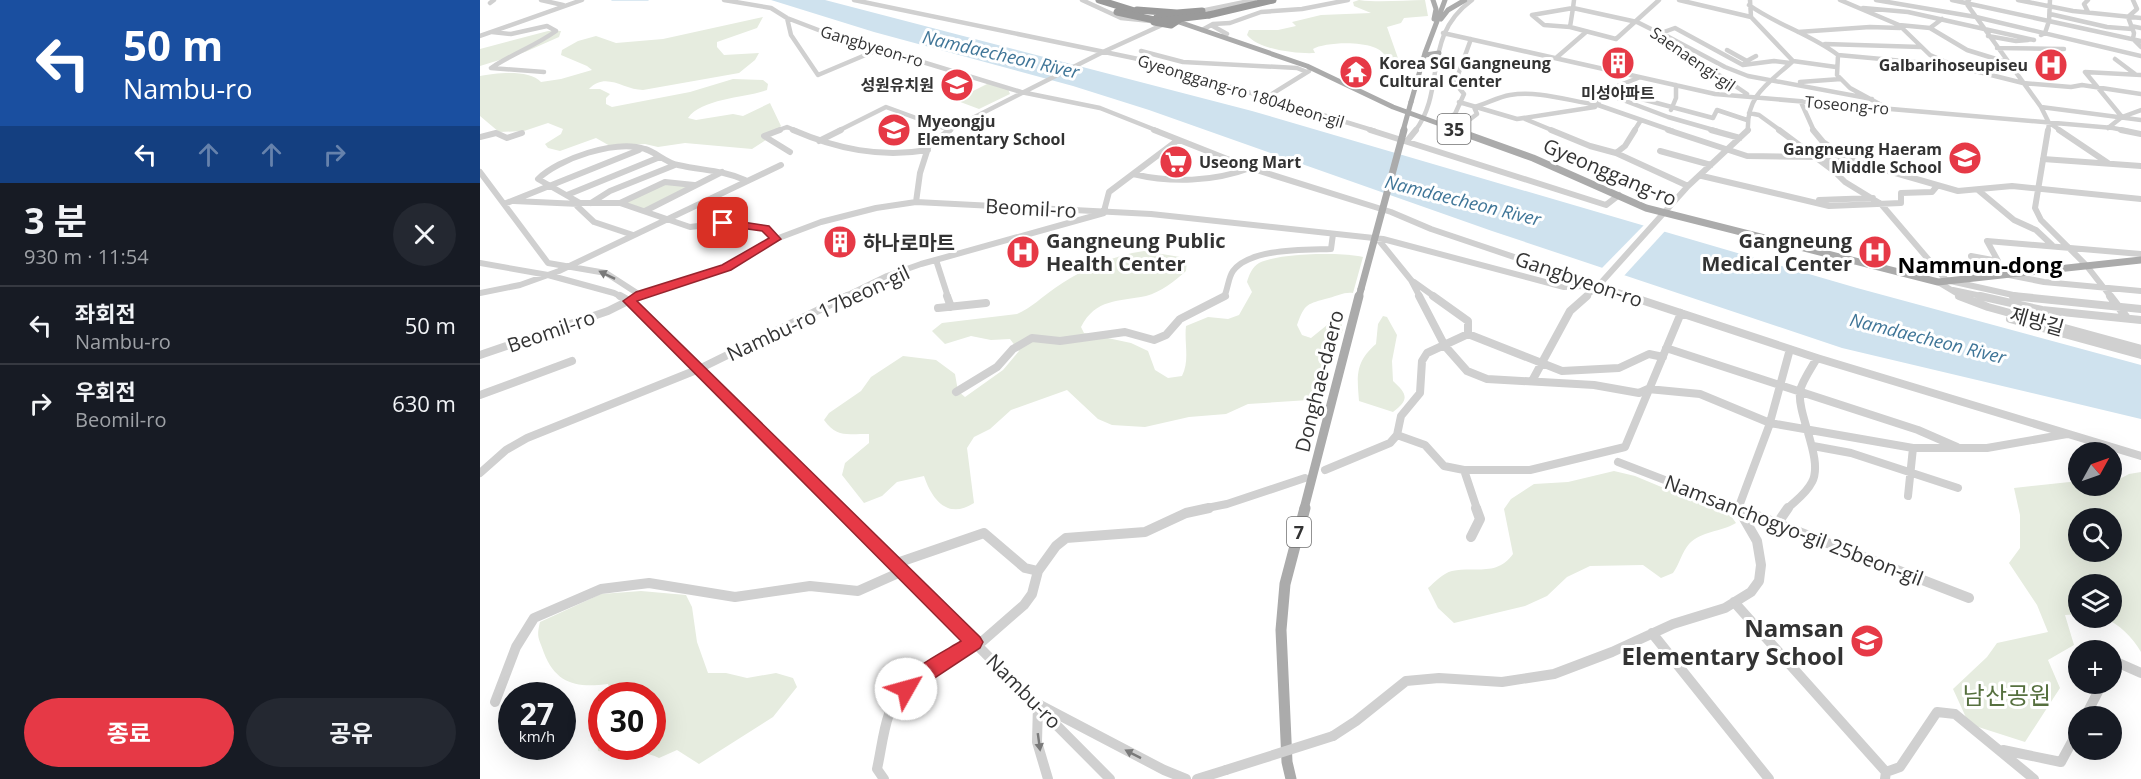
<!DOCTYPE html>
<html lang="ko">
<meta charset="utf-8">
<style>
body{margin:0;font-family:"Open Sans","Noto Sans KR",sans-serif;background:#242831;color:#f1f3f6;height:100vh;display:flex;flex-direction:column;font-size:22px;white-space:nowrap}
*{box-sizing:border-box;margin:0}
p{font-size:20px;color:#9ea1a6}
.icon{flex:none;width:33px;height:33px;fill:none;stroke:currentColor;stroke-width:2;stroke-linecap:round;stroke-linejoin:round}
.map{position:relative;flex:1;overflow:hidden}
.drawer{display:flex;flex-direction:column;background:#171b24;width:480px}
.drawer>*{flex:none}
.guide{background:#1a4fa0;color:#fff;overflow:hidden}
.needle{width:39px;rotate:50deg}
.fabs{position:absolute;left:1588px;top:442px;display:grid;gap:12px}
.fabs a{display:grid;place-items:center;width:54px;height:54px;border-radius:50%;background:#171b24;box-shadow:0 6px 24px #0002;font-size:30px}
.speed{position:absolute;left:18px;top:682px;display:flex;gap:12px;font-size:30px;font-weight:700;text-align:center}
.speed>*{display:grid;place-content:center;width:78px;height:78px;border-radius:50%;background:#171b24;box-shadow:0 6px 24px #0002;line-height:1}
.speed small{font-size:15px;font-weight:400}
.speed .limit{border:9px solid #d22;background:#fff;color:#111}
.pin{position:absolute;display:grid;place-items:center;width:51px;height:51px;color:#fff;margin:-26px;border-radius:12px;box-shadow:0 3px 9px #0006}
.me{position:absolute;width:66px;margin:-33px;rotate:52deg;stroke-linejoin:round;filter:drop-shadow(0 0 4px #0008)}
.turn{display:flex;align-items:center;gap:21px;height:126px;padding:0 24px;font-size:27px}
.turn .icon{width:78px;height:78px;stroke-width:2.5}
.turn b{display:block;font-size:42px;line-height:51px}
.lanes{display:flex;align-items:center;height:57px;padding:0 24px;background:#0003;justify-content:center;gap:30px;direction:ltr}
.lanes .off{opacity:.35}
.round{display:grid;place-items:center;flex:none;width:63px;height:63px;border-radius:32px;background:#242831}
.head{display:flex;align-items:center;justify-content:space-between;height:102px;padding:0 24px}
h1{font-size:36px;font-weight:700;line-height:45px}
.primary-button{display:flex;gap:12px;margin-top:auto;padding:12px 24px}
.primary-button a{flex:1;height:69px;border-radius:36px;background:#e63946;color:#fff;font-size:24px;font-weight:700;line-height:69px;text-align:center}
.primary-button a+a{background:#242831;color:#f1f3f6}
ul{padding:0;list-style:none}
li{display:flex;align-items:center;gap:18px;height:78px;padding:0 24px;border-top:2px solid #363941}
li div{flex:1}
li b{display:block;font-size:22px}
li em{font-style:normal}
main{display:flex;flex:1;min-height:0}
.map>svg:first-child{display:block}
</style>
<main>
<section class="drawer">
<div class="guide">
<div class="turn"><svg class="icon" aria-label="left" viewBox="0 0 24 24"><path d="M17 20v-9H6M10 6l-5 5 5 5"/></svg><div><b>50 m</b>Nambu-ro</div></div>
<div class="lanes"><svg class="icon" aria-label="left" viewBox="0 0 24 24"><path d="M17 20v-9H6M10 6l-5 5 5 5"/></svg><svg class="icon off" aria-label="ahead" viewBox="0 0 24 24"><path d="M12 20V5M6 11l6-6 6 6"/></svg><svg class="icon off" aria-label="ahead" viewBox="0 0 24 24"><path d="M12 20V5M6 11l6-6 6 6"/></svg><svg class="icon off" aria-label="right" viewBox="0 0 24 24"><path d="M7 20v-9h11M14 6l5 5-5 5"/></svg></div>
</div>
<div class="head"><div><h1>3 분</h1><p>930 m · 11:54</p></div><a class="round"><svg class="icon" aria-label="close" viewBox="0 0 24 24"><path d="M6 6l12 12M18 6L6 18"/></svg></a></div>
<ul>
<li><svg class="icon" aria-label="left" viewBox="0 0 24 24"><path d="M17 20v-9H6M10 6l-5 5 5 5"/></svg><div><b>좌회전</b><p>Nambu-ro</p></div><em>50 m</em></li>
<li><svg class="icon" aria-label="right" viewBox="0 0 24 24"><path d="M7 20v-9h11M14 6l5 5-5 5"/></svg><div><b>우회전</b><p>Beomil-ro</p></div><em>630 m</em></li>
</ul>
<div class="primary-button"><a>종료</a><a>공유</a></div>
</section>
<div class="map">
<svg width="1661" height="779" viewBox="0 0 1661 779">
<rect width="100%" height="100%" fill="#fff"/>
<path fill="#e6ecdf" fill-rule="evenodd" d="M879 0C900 3 924 0 945 0L948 16 924 18 921 23 907 27 919 61 906 60C905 39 847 41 833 49L835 53C817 54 779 50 767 35L769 30H798L816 26 812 22 841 15 891 13 874 6 873 2Z
M283 17 277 28 237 42V47L244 55 279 53 275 60 259 73 163 90C144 90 126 71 109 89H120L130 94 126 98V104L132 107 210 92 253 79 283 80 288 84 287 90C266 98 222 98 208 118L216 120 253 114 263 116 290 103 301 126 295 134 272 149 205 143 178 147 165 144 130 146 116 138 80 151 68 148 65 144 81 134 83 129 68 123 44 131 19 132 0 116V76C15 73 50 69 61 82L81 79 112 70 107 66 81 55 82 50 98 41 116 36 136 43 183 39Z
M68 31H81L79 37 45 52 0 66V49Z
M509 83 528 89 530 94 499 109 475 100Z
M185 182 216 185 165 211 140 203Z
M664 251 700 257 707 261 706 271C695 281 681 292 666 296 638 302 616 298 601 327L604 333 651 343 668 351 675 370 688 378 702 376C710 360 704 343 706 326L728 317 748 319 759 315 772 292 767 282C769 275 772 267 779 263 798 253 862 252 883 257L873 293C863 292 858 296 849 298 827 304 825 303 817 325L822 335 831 338 852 321 861 322 863 330 853 347 838 397 829 400 768 404 746 414 709 417 665 427 632 425 618 419 587 390 531 410 510 429 494 437 487 448 494 503C468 520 452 500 444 476L417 482 402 496 384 503 362 475 365 463 389 443V434C368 433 358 439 344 420L349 413 381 391 391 377 423 356 456 360 475 374 478 391 485 397 523 370 539 351 530 339 511 340 491 336 465 344 452 331 462 323 537 314C551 308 562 297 575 288 601 270 633 255 664 251Z
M903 316 907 317 917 335 912 361 913 381C927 394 930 399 913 412L879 401C877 376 875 362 896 344L898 324Z
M1134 471 1155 476 1251 516 1256 523C1241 532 1221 531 1209 544 1202 552 1199 565 1193 573L1181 578 1163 565 1110 566 1087 577 1067 596 1045 606 974 623 958 608 948 588C955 582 963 573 972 571 994 566 1017 577 1033 554L1024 509 1031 499 1054 484 1088 482Z
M1661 472V652C1653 638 1639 623 1623 618H1632V585H1599V614L1585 615 1594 645 1568 660 1580 688 1545 742 1489 724 1473 689 1507 657 1517 643 1568 632 1557 605 1529 563 1540 548V515L1534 488 1599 481V486H1632V483L1649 474ZM1599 519H1632V552H1599Z
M161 591 206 595 212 607 217 642 228 673H246L267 678 296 673 313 678 317 687 293 717 219 764 197 750 179 758C157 748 142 754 118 751L117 739 121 732 122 747H172V696H132L128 684C97 688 76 684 64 653 59 638 56 638 60 622L121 594Z"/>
<path fill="#cfe2ee" d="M291 0H345L772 111 1377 288 1661 365V419L1362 348 1012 231 669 110 593 86 394 32Z"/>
<path fill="#fff" d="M1165 224 1186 230 1142 278 1120 270Z"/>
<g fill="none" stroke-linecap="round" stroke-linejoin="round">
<path stroke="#cfe2ee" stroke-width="1.5" d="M132 0H168"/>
<path stroke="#d0d0d0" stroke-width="4.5" d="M61 0 83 5
M244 0 291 8 307 18 341 31 541 92 620 108 678 131
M374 0 663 60 895 131
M602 0 641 18 671 21
M1199 0 1271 17
M1360 0 1419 25 1450 55 1475 66 1543 83 1591 87 1602 85 1661 94
M1396 0 1496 17 1661 56
M1472 0 1661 41
M1489 0 1486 3 1561 107 1569 123 1568 131
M1538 0 1593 11 1661 18
M1608 0 1604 4 1608 12
M1653 0 1657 9 1648 17 1654 33 1653 39 1661 47
M10 3 14 0
M1269 5C1297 25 1330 34 1358 55L1357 75 1370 88 1405 107
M1093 8 1090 27 1064 25 1052 15Z
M1093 8 1094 0
M1093 8 1157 22 1173 30 1267 94
M1383 8 1428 12 1554 40
M716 12 774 0
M1570 14 1627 27 1652 29
M307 18 311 35 338 75 402 48
M1462 19 1450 28 1487 50 1529 63
M731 25 747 34 742 36
M1419 25 1450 28
M1651 26 1661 28
M1090 27 1136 39 1179 0
M722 30 733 24 750 23 781 12 822 9 868 0
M12 32 31 34 67 26 76 31C55 46 32 54 11 68L64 72
M1318 32 1390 27 1420 28
M963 33 1235 94 1633 128 1648 131
M1181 33 1245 67 1268 76 1392 99
M1181 33 1195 28 1263 65 1294 61 1310 63
M1561 35 1565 33 1569 21 1570 0
M0 36 102 0
M1508 36 1536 41 1548 40
M1345 44 1441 47
M1517 48 1584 49
M1247 50 1265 60
M661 51 703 62 817 68 827 72
M1358 55 1467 65
M1076 58 1106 32
M1635 59 1655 74
M1313 61 1356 67
M1265 62 1276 56
M1158 78 1122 92 1118 105 1193 131
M1320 82 1361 79
M1128 90 1233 118 1237 110 1267 120
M1127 94 1188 117 1237 131
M787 97 829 71
M979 102 1037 119 1115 107
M1321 102 1334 131
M1561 107 1661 120
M1191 110 1196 98V85
M1269 113 1279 115 1301 131
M1642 117 1605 72 1661 75
M1045 119 1074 131
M958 123 975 114 984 94 975 83 991 39
M1571 124 1581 131
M1628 128 1642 117 1661 110
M976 130 997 114 994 107C1006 104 1018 97 1030 95 1058 90 1089 101 1118 105
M296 131 307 127 317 131
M358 131 406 107 469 130
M467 131 625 51 682 25
M935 131C967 89 941 37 992 0
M1154 131 1161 120
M1268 131C1266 95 1289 83 1313 61L1271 17 1270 0"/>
<path stroke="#d0d0d0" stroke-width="6" d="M300 130 284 136 310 152
M313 130C357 149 400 158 448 150
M674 130 770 168 911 212 951 229 1153 297
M890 130 1126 205 1139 195
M1071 130 1110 146 1136 153
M1155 130 1145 146 1136 153 1208 186
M1188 130 1267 156 1335 157
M1231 130 1260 138
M1299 130 1354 171 1365 182 1401 204 1466 280 1542 297
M1333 130 1343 142 1369 160
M1568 130 1555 208 1561 220 1606 265 1631 297
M1579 130 1628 163
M1641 130 1661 134
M0 137 16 133 27 138 42 133
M339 141 361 130
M927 141 936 130
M1180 151 1231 165
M1563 159 1661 166
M1341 161 1370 160 1478 191 1532 186 1661 199
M0 172 68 263 126 273 160 295
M653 174C691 183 733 182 770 168
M1222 176 1349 206 1421 203V193L1452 192 1457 186
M265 180C239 169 224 171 198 165 186 163 176 152 165 149 136 139 78 159 58 179L100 203H140L210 227 243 223 286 228 296 239
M1498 190 1534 220 1556 230 1572 245
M87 195 180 157
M1339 200 1393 198
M34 201 99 204
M436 202 440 173 449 145 470 130
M100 203 97 206 114 222 153 235
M111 203 130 191 195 165
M140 203 185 182 214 185
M24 204 159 150
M165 211 242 172
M624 211 629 192 698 140
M897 238 931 280 940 297
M456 260 468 297
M0 263 68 275 134 293 142 297
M1529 275 1564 282 1661 291
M1496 276 1491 256 1518 261 1507 241 1661 254
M934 282 955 297
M1458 282 1483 297
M1473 290 1506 297
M0 293 40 285 79 271 301 165
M155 297 233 273 296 239 341 222 396 208 436 202 671 214 903 239 1084 287 1119 285 1208 186 1268 130
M364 297 407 276 441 264 624 213
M744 297C748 289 748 278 753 271 770 248 825 250 851 249L853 234
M1105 297 1119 285"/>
<path stroke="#d0d0d0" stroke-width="8" d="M140 296 149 301 362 509
M467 296 471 307
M939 296 965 346 987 371 1007 379 1114 385 1159 393 1168 389 1220 394 1290 423 1433 448H1507L1587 434
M1149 296 1337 358 1661 456
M1479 296 1508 307 1661 349
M1500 296 1562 310 1661 320
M1533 296 1661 309
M1630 296 1647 318
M458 308 506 303
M1530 319 1661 355
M988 334 1082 371 1139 368 1169 354 1183 357
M1186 348 1438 430 1477 447
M0 355 128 311 158 296
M1052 381 1090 311 1107 296
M476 392 517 367 533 349 552 338 580 341 645 332 674 340 686 335 700 319 745 296
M0 395 92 361
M917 435 945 445 964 466 984 470H1050L1145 447 1201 313
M1333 446 1371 453 1478 488
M1138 462 1260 509
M845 470 910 443 917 435 921 416 940 393 942 361 947 353 988 334V321L953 296
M984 470 997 509
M0 473 26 450 47 438 219 369 367 296
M1428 496 1433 448
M722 509 747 504 825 478
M1258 509 1289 426 1310 349
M1307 509C1316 500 1326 494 1332 482 1344 460 1317 415 1320 391 1322 381 1332 367 1337 358"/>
<path stroke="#d0d0d0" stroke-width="10" d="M361 508 630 779
M1257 508 1489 598
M1297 524 1308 508
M991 537 1000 519 996 508
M417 563 504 533 545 568 558 571
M1254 602 1406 772 1405 779
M1172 633 1289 779
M497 646 544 605 552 594 558 571 576 546 586 538 665 532 706 513 729 508
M1632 666 1634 661 1661 673
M15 702 36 647 54 618 121 589 169 583 255 597 330 586 378 591 423 571
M1605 717 1622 684
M853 736 876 721 926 681 959 678 1022 682 1074 674 1132 652 1193 624 1245 608 1271 592 1279 581 1281 565 1277 541 1258 508
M1523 750 1581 762 1599 729
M1406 772 1420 767 1457 712 1475 714 1554 779
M404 779 397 769C401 751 403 731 409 714 423 677 463 661 494 642
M568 779 557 742 558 704 684 770 706 779
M717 779 746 770"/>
<path stroke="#ababab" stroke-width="5" d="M953 0 956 9 954 19
M961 19 968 10 985 0
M699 22 827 66 913 107 979 131
M945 55 959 53
M931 102 945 53 965 0"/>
<path stroke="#ababab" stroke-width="7" d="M975 130 1053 158 1166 208 1458 282 1661 260
M879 297 881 289"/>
<path stroke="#ababab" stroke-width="9" d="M824 509 879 296"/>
<path stroke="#ababab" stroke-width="11" d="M811 779 807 762 801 630 805 584 825 508"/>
<path stroke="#9a9a9a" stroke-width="7" d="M619 0 661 13
M657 10 697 13 722 11
M694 15 700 19 691 25 674 22 677 17Z
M729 15 793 0"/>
<path stroke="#d0d0d0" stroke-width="10" d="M746 770 853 736"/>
<path stroke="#ababab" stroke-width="5" d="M923 131 931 102"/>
<path stroke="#ababab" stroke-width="7" d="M881 289 924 130"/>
<path stroke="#9a9a9a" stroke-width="7" d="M637 12 679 21 729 15"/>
</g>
<defs><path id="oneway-solid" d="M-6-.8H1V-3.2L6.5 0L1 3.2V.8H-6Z" transform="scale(1.5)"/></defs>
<g fill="#7a7a7a">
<use href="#oneway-solid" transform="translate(127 275) rotate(-154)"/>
<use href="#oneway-solid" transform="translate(559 742) rotate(82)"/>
<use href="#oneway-solid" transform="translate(653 754) rotate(-153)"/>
</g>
<path fill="#e63946" stroke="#96252e" stroke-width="1.5" d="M243 219 289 226 301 239 251 270 157 301 500 637 503 642 500 648 426 697 420 695 417 689C426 670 463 652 481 641L143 301 156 292 242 265 289 238 282 231 239 225V220Z"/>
<defs>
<symbol id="building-disc" viewBox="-11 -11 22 22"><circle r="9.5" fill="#e63946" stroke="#fff"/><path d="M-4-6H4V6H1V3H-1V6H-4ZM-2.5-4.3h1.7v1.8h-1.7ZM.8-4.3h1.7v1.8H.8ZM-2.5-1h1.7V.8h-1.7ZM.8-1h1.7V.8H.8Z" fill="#fff"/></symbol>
<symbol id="hospital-disc" viewBox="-11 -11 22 22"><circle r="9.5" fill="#e63946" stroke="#fff"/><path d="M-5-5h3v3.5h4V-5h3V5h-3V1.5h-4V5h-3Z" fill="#fff"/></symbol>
<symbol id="temple-disc" viewBox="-11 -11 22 22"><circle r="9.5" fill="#e63946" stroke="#fff"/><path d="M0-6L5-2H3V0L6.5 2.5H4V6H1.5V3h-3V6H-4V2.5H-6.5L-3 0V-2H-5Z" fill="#fff"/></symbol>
<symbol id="school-disc" viewBox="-11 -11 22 22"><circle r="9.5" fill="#e63946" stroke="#fff"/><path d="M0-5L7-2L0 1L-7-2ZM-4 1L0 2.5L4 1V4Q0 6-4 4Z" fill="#fff"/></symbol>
<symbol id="supermarket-disc" viewBox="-11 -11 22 22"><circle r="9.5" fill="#e63946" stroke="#fff"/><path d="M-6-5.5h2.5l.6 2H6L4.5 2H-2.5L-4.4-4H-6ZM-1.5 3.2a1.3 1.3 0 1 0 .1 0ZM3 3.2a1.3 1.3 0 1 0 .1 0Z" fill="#fff"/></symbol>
</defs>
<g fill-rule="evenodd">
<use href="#building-disc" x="1119" y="44" width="38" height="38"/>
<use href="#hospital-disc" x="1552" y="46" width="38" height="38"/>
<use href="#temple-disc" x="857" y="53" width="38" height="38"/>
<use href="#school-disc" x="458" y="66" width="38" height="38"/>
<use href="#school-disc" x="395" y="111" width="38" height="38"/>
<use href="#school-disc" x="1466" y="139" width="38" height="38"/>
<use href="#supermarket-disc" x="677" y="143" width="38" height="38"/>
<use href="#building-disc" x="341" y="223" width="38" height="38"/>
<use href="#hospital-disc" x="524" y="233" width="38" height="38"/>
<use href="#hospital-disc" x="1376" y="233" width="38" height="38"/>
<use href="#school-disc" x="1368" y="622" width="38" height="38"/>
</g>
<g text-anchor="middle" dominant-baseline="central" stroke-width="6" stroke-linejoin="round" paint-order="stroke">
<g font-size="16" fill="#333" stroke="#fff">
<text transform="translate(392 46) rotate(17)">Gangbyeon-ro</text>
<text transform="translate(1213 59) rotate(35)">Saenaengi-gil</text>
<text transform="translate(761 91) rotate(17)">Gyeonggang-ro 1804beon-gil</text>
<text transform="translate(1367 105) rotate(5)">Toseong-ro</text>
</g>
<g font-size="16" font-weight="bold" fill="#333" stroke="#fff" text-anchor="start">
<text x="899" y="63">Korea SGI Gangneung<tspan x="899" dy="18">Cultural Center</tspan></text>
<text x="1548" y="65" text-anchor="end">Galbarihoseupiseu</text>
<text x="454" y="85" text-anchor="end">성원유치원</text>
<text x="1138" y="93" text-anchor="middle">미성아파트</text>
<text x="437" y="121">Myeongju<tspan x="437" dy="18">Elementary School</tspan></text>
<text x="1462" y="149" text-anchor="end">Gangneung Haeram<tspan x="1462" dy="18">Middle School</tspan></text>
<text x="719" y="162">Useong Mart</text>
</g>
<g font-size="18" font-style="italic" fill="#3f7597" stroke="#fff">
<text transform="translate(521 54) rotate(13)">Namdaecheon River</text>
<text transform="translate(983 200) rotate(14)">Namdaecheon River</text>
<text transform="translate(1448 338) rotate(14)">Namdaecheon River</text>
</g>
<g fill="#fff" stroke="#707070" stroke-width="1.5">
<rect x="957.5" y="114" width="33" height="30" rx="4.5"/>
<rect x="807" y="517" width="24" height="30" rx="4.5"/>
</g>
<g font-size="18" font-weight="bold" fill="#333">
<text x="974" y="129">35</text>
<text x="819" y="532">7</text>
</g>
<g font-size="20" fill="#333" stroke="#fff">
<text transform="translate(1130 172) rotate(23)">Gyeonggang-ro</text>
<text transform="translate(551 208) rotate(3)">Beomil-ro</text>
<text transform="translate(1099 279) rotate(19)">Gangbyeon-ro</text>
<text transform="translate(338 313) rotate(-25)">Nambu-ro 17beon-gil</text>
<text transform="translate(1557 321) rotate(16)">제방길</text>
<text transform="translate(71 331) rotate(-19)">Beomil-ro</text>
<text transform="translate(839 381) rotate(-76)">Donghae-daero</text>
<text transform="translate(1314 530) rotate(21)">Namsanchogyo-gil 25beon-gil</text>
<text transform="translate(544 691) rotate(45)">Nambu-ro</text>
</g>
<g font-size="20" font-weight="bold" fill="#333" stroke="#fff" text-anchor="start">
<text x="566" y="240">Gangneung Public<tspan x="566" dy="23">Health Center</tspan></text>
<text x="1372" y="240" text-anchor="end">Gangneung<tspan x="1372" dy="23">Medical Center</tspan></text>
<text x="383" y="242">하나로마트</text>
</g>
<g font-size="22" font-weight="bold" fill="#000" stroke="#fff">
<text x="1500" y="264">Nammun-dong</text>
</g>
<g font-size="24" font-weight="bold" fill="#333" stroke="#fff" text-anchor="end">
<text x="1364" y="627">Namsan<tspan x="1364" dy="28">Elementary School</tspan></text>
</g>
<g font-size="24" fill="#56703f" stroke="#fff">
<text x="1527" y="694">남산공원</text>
</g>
</g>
</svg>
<div class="fabs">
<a><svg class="needle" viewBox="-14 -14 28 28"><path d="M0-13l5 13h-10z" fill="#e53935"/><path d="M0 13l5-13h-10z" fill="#9ea1a6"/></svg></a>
<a><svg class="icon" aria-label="search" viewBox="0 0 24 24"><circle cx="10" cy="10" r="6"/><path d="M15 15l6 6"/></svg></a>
<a><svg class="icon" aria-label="layers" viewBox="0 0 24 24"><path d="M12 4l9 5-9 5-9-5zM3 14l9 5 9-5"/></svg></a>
<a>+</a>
<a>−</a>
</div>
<div class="speed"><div>27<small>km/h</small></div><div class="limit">30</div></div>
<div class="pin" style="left:243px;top:223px;background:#d93025"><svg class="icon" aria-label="arrive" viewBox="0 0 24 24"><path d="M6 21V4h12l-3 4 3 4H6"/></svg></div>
<svg class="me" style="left:426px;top:689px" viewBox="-20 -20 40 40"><circle r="19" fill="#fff"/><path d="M0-13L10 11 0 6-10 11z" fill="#e63946"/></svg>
</div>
</main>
